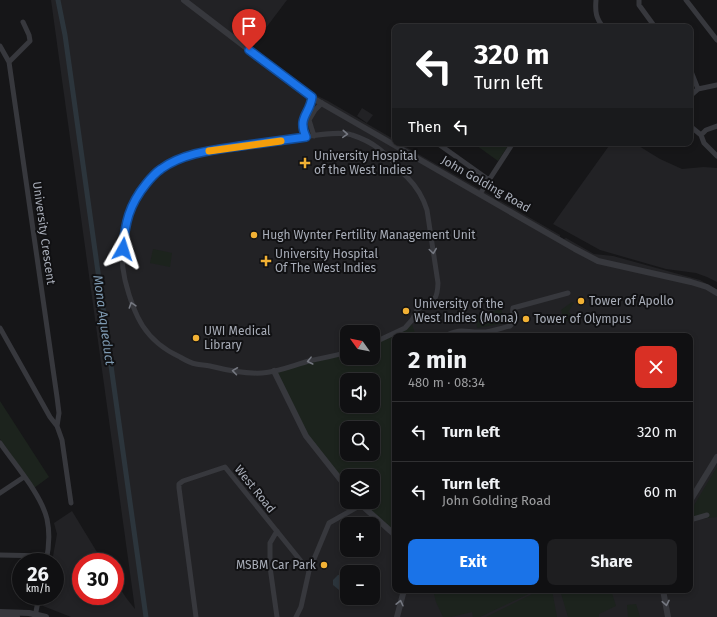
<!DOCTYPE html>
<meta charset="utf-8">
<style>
body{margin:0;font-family:"Fira Sans",sans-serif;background:#1e1e20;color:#f1f3f6;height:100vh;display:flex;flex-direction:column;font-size:15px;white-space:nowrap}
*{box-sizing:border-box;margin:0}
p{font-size:13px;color:#9c9d9f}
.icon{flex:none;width:22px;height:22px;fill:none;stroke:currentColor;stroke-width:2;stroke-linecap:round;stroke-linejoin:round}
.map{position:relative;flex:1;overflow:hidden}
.panel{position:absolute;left:392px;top:333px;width:301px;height:260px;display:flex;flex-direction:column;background:#101012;border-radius:8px;box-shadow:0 2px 6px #0003,0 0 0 1px #303032}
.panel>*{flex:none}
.guide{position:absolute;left:392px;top:24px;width:301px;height:122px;border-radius:8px;box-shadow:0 2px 6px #0003,0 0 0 1px #303032;background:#202124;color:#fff;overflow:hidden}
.needle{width:26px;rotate:303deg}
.controls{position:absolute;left:340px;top:325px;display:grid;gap:8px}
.controls a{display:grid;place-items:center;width:40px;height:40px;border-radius:8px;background:#101012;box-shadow:0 2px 6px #0003,0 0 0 1px #303032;font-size:20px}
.speed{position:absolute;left:12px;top:553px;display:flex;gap:8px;font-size:20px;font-weight:700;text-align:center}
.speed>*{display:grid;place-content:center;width:52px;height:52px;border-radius:50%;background:#101012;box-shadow:0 2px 6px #0003,0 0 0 1px #303032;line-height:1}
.speed small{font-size:10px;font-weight:400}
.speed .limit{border:6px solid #d22;background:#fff;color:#111}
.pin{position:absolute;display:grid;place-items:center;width:34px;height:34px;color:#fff;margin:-41px -17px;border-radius:50% 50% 50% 0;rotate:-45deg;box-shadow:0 0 4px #0007}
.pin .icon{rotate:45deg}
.me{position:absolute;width:44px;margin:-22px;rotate:6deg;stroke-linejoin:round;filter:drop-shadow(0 0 3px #0008)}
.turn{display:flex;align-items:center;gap:14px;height:84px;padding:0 16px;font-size:18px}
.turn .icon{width:52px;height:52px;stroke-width:2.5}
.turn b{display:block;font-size:28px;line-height:34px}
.then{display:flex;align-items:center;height:38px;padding:0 16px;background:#0003;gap:8px;font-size:15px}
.round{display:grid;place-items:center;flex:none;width:42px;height:42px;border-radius:8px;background:#1e1e20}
.summary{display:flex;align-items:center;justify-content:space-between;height:68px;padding:0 16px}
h1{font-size:24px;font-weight:700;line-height:30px}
.primary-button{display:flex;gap:8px;margin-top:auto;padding:8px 16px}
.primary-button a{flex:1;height:46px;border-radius:8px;background:#1a73e8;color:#fff;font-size:16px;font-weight:700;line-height:46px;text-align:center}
.primary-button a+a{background:#1e1e20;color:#f1f3f6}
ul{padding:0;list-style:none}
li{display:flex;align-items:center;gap:12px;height:60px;padding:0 16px;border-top:1px solid #303032}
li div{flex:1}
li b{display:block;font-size:15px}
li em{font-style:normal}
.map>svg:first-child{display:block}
</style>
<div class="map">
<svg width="717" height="617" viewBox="0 0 717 617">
<rect width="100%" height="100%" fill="#161618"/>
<path fill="#222225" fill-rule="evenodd" d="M51 0H287L250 49 299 87 328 101 395 140V143H399L560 235V237L564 239 566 238 594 254 613 256 700 280 717 290V617H71L43 606 45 596H55V562H52L57 534 54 523 72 511 103 562H81V596H115V581L127 599 135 609ZM347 332H373V358H347ZM395 336H690V590H395ZM347 380H373V406H347ZM347 428H373V454H347ZM347 476H373V502H347ZM347 524H373V550H347ZM347 572H373V598H347Z
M362 108 373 115 367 123 357 116Z
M611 143H634L660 159 682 169 704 167 717 168V282L707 277 696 273 666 269 600 250 553 224Z"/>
<path fill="#1c231d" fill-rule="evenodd" d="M473 143H510L498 161Z
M153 249 172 253 170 267 150 263Z
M572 302 574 303 568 312 574 316V318L565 322 561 310Z
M501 309 506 323 477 328 476 316Z
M412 324 416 336H395V533L361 502H373V476H347V486L307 435 276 372 347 353V358H373V344L405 330ZM347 380H373V406H347ZM347 428H373V454H347Z
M0 401 49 477 34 488 0 439Z
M717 467V517L690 520V512Z
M433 590H537L480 617H473L472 612 451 617H443L436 602Z
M540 590H552L557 617H486Z
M560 590H611L616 606 599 614V617H568Z
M636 604 640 617H628L627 605Z"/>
<path fill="#2c353c" d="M344 574 347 576V589L345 590H339L333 585V580L338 575Z"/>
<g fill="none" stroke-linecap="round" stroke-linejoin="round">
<path stroke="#2c353c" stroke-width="5" d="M58 0 65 35 146 617"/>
<path stroke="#37383d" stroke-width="5" d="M596 0C595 12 596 18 603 27
M639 0V5L655 27
M686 0 717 40
M0 46 9 62 57 397 59 413 57 426
M9 62 30 41 29 35 23 22
M690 69 698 89
M690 96 698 89 717 85
M690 126 701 135 704 143 717 156
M701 135 706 130 717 126
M314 136 309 120 315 110 322 103
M306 137C297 116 311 114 312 97
M437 143 489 180
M480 194 513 143
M0 328 50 417 57 426 62 440 71 503
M445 336C461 327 467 333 482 332 491 332 501 328 510 326 517 320 511 315 513 308L568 293
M347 352C335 356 322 358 309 361 294 365 278 372 262 373 245 374 226 370 210 366 205 365 200 365 196 364 190 363 185 360 180 357 145 341 134 316 125 280 119 254 122 218 137 195 147 181 159 168 176 161 209 146 254 144 290 139 305 137 338 130 352 135 374 142 386 153 400 170 402 173 405 175 407 177 417 187 423 197 427 210L438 283C437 307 430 298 417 310L412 320 405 328 373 343
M0 443C15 465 41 494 47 519 50 533 49 548 46 562
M0 493 24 477
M690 520 707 515
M0 555 47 556
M35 617 39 596
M196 617 179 488V484L183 481 225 467 309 571
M277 617 270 567V543L277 531
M296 617 301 607 309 571 329 523 361 505"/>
<path stroke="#37383d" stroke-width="6" d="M184 0 309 96 575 249 598 261 691 282 707 287 717 293
M274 371 306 436 347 488
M690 501 717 457
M358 502 395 535
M663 590 668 617
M0 612 29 613 46 617
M0 616 17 617
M397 617 404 590"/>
</g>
<defs><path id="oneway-chevron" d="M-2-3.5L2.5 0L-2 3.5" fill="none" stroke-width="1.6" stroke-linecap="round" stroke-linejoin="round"/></defs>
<g stroke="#757881">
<use href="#oneway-chevron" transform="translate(345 134) rotate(4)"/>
<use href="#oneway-chevron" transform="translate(433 251) rotate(82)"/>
<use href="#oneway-chevron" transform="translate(132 305) rotate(-108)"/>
<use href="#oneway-chevron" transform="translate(310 361) rotate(166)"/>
<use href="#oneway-chevron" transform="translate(235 371) rotate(-172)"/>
<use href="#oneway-chevron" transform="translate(400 603) rotate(-77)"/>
<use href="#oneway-chevron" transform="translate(666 603) rotate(79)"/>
</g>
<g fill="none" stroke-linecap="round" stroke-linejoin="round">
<defs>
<path id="route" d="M123 249C125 223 129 205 146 184 150 179 155 173 161 169 183 153 213 150 240 146 262 143 284 140 306 137 297 117 310 114 312 97L249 50"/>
</defs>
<use href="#route" stroke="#114b97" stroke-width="10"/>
<use href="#route" stroke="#1a73e8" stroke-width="7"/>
<path stroke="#f59e0b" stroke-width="7" d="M209 151 281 141"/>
</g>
<g fill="#f2b134" stroke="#111113" stroke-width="1.5">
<path d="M303 157h4v4h4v4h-4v4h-4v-4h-4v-4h4z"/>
<circle cx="254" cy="235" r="4"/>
<path d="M264 255h4v4h4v4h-4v4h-4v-4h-4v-4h4z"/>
<circle cx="581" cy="301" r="4"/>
<circle cx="406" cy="311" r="4"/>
<circle cx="526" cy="319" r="4"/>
<circle cx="196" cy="338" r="4"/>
<circle cx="324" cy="565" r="4"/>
</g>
<g text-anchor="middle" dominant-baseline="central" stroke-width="4" stroke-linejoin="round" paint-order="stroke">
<g font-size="12" fill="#a8adb8" stroke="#111113" text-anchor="start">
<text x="314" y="156">University Hospital<tspan x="314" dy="14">of the West Indies</tspan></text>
<text x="262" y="235">Hugh Wynter Fertility Management Unit</text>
<text x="275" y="254">University Hospital<tspan x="275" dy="14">Of The West Indies</tspan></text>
<text x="589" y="301">Tower of Apollo</text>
<text x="414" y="304">University of the<tspan x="414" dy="14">West Indies (Mona)</tspan></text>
<text x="534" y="319">Tower of Olympus</text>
<text x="204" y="331">UWI Medical<tspan x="204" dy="14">Library</tspan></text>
<text x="316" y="565" text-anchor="end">MSBM Car Park</text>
</g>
<g font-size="12" fill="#a8adb8" stroke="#111113">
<text transform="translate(486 184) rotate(30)">John Golding Road</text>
<text transform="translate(44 233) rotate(82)">University Crescent</text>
<text transform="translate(255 489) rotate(51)">West Road</text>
</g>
<g font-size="13" font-style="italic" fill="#7f9bb3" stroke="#111113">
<text transform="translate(104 320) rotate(82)">Mona Aqueduct</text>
</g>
</g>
</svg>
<div class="controls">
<a><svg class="needle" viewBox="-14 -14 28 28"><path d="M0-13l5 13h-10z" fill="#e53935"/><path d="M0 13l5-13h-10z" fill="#9c9d9f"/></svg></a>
<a><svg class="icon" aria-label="sound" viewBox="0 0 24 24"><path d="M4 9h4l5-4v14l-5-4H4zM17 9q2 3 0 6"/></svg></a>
<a><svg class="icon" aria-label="search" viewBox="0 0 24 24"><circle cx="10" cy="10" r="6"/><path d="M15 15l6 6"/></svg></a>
<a><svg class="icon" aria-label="layers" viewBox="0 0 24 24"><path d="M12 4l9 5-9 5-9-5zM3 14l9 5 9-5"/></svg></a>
<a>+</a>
<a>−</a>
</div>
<div class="speed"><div>26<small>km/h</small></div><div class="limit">30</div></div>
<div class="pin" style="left:249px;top:50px;background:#d93025"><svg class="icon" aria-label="arrive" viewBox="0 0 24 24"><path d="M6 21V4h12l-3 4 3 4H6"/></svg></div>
<svg class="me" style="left:123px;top:249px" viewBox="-20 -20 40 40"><path d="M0-17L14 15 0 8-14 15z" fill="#1a73e8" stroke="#fff" stroke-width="4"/></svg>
<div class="guide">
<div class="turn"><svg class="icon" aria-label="left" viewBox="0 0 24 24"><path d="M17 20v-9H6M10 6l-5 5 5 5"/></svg><div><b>320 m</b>Turn left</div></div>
<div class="then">Then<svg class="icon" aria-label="left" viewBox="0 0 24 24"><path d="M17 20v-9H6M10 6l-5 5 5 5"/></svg></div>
</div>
<section class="panel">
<div class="summary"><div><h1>2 min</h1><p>480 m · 08:34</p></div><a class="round" style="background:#d93025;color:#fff"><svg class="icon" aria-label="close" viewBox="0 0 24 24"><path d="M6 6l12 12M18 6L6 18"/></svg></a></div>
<ul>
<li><svg class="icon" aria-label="left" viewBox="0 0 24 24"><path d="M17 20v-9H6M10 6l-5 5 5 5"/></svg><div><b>Turn left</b></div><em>320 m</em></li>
<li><svg class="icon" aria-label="left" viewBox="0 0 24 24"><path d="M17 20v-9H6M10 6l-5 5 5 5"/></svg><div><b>Turn left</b><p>John Golding Road</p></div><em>60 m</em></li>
</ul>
<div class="primary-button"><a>Exit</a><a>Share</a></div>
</section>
</div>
